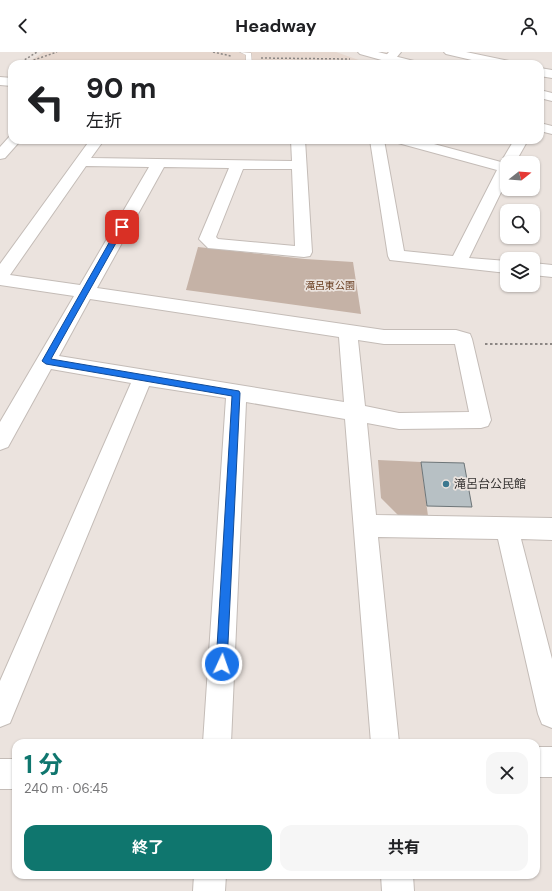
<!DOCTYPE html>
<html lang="ja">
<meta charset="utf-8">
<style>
body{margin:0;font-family:"DM Sans","Noto Sans JP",sans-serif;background:#f6f6f6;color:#202124;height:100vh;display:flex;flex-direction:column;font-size:15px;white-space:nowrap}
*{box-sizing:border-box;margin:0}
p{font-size:13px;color:#757577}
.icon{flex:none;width:22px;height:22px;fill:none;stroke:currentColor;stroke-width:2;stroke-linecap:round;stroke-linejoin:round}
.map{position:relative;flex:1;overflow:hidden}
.side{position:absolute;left:12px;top:687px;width:528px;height:140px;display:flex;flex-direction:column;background:#fff;border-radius:12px;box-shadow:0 1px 3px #0004}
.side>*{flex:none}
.top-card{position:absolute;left:8px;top:8px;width:536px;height:84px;border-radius:12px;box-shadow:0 1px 3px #0004;background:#fff;color:#202124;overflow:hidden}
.needle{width:26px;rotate:73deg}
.controls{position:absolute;left:500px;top:104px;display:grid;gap:8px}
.controls a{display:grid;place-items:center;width:40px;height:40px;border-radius:8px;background:#fff;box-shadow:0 1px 3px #0004;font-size:20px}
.pin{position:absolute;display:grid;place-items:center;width:34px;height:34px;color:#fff;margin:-17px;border-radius:8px;box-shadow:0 2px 6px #0006}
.me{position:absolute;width:44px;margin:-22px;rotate:3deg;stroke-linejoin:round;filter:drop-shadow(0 0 3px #0008)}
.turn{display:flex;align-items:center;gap:14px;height:84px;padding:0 12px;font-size:18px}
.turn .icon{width:52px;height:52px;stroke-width:2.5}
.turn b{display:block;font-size:28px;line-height:34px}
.round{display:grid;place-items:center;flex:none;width:42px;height:42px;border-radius:12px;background:#f6f6f6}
.headline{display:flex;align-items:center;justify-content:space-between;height:68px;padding:0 12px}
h1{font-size:24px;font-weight:700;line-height:30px;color:#0f766e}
.primary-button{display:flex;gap:8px;margin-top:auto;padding:8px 12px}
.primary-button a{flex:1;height:46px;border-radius:12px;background:#0f766e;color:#fff;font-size:16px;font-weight:700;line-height:46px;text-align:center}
.primary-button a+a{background:#f6f6f6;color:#202124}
header{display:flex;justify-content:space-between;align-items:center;height:52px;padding:0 12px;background:#fff;font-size:18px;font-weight:700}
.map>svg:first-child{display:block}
</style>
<header><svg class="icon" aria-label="back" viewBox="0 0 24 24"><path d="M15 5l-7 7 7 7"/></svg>Headway<svg class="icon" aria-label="person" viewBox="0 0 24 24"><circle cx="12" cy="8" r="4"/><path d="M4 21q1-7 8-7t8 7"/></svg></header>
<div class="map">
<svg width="552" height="839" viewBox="0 0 552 839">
<rect width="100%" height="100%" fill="#ebe3de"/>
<path fill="#e6d7ce" d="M44 0H336L370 12H25Z"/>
<path fill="#c5b2a6" d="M198 195 305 207 353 210 361 262 186 238Z
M378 408 421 410 428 464 398 463 381 446Z"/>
<path fill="#b7c0c4" stroke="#6d7578" d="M421 410 464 411 472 455 427 454Z"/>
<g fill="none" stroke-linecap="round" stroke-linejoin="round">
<defs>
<path id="service" d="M240 0 251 1 252 12H246V3Z"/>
<path id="minor" d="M389 0H401L391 12H378Z
M444 0H466L509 9 511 12H489L446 2Z
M540 16 552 18V26L540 24Z
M0 25 12 26V34L0 33Z
M540 71 552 74V82L540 79Z
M12 84V88H21L5 106 0 107V95L9 85Z
M90 88H104L91 106 292 109 291 88H305L312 200 310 204 304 205 208 196 199 187 229 116 164 115 97 236 384 278H456L470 282 472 287 491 368 488 374 481 376 399 377 367 371 376 463 552 466V488L521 487 552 607V676L542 672 538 662 498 487 378 485 399 691H371L345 367 246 350 231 691H203L226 346 149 334 10 671 0 675V629L131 331 51 317 8 395 0 398V370L74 244 0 233V212ZM86 114 149 115 80 233 10 223ZM243 117H292L295 194 218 187 216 185ZM90 247 339 285 344 350 59 304ZM358 288 384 292H455L469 360 399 361 365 354Z
M370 88H384L404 199 453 204 497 118 398 91 396 88H419L501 110 514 88H528L515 111H507V128L469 206 507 209V221L390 208 388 204Z
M533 211 552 213V225L533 223Z
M536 695H552V725H536Z
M0 707H16V737H0Z
M194 823H226L225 839H193Z
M381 823H413L414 839H382Z"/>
<path id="tertiary" d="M358 0H378L414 9 416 12H396L360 2Z
M540 38 552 41V49L540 46Z"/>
</defs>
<use href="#service" stroke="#c4bcb7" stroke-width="1"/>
<use href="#minor" stroke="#c4bcb7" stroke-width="2"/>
<use href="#tertiary" stroke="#c4bcb7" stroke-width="2"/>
<path stroke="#8b8683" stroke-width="1.5" stroke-dasharray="2 2" stroke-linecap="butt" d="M213 0 231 4
M261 6 350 7
M22 9 28 10 57 0
M18 12 37 0"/>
<path stroke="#8b8683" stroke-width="2" stroke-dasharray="2.5 2.5" stroke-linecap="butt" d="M485 292H552"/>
<use href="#service" fill="#fff" fill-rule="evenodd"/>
<use href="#minor" fill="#fff" fill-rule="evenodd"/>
<use href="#tertiary" fill="#fff" fill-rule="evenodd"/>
</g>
<path fill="#1a73e8" stroke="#114b97" d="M122 173 125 175 51 307 239 339 240 341 227 612 225 615 222 617 218 615 216 612 232 344 46 312 42 309 118 175Z"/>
<circle fill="#3c788f" stroke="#ebe3de" stroke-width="1.5" cx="446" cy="432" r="4"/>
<g text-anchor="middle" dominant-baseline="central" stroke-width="3.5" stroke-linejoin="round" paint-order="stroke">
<g font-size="10" fill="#6a3f22" stroke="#ebe3de">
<text x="330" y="233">滝呂東公園</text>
</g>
<g font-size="12" fill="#363332" stroke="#ebe3de" text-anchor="start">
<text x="454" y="432">滝呂台公民館</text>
</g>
</g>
</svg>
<div class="controls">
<a><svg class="needle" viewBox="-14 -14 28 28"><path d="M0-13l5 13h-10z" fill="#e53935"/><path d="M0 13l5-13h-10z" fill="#757577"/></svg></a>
<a><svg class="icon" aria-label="search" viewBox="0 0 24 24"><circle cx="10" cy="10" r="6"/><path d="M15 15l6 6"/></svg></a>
<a><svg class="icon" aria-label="layers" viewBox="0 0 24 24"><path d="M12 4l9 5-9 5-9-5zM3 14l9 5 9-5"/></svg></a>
</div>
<div class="pin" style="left:122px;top:175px;background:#d93025"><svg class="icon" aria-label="arrive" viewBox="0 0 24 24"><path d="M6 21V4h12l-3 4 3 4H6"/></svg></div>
<svg class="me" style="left:222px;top:612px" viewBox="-20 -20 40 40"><circle r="17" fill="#1a73e8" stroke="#fff" stroke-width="3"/><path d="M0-11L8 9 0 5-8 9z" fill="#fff"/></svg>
<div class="top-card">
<div class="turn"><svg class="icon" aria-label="left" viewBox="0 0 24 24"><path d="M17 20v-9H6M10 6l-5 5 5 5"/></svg><div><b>90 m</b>左折</div></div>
</div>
<section class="side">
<div class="headline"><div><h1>1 分</h1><p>240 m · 06:45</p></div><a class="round"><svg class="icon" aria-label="close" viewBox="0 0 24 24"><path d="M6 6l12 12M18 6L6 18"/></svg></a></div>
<div class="primary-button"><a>終了</a><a>共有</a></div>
</section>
</div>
